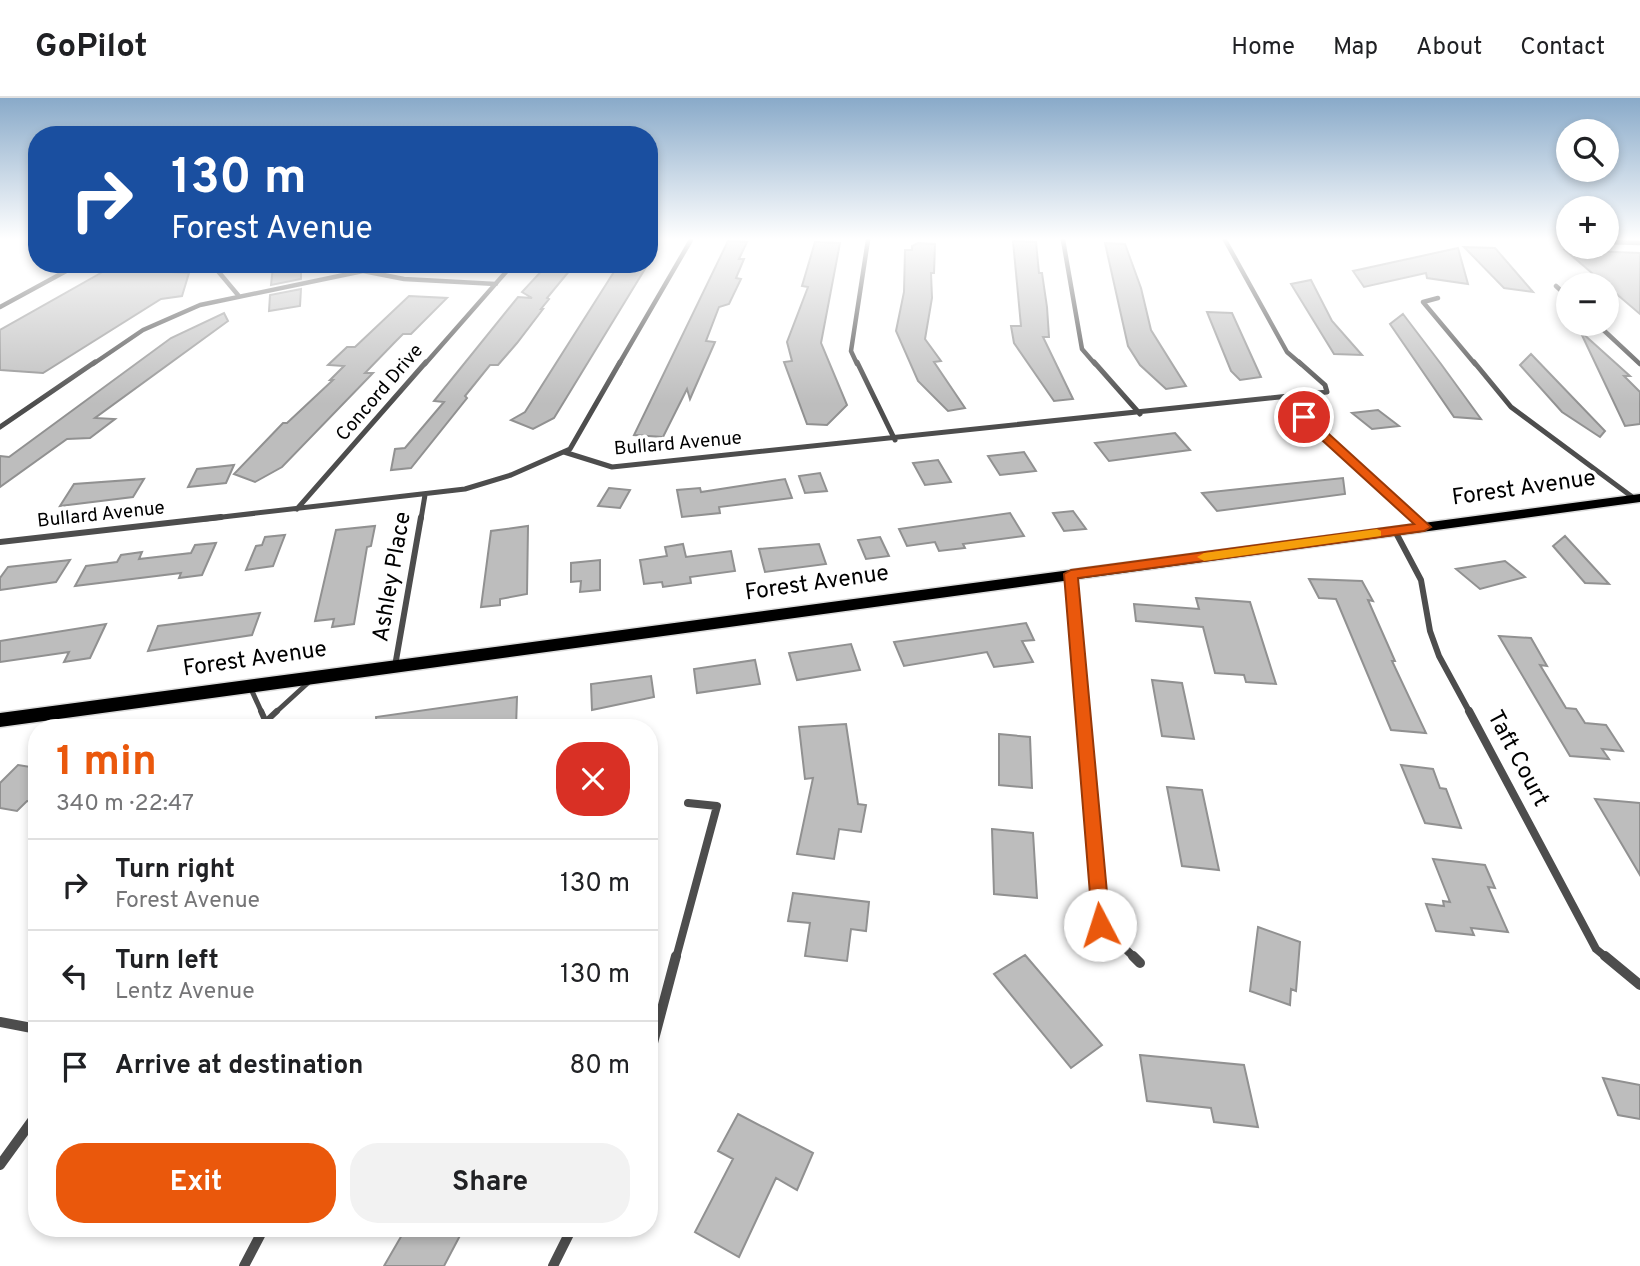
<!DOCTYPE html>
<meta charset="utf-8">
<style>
body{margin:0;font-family:Overpass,sans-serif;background:#f2f2f2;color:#202124;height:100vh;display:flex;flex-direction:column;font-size:26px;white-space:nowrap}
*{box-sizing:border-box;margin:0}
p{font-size:23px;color:#757577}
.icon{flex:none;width:38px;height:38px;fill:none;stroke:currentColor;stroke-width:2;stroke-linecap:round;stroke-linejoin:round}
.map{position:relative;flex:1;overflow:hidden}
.drawer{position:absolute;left:28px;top:621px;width:630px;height:518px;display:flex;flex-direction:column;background:#fff;border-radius:28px;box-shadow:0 4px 10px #0003}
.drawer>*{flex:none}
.guide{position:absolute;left:28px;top:28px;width:630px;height:147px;border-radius:28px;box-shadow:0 4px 10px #0003;background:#1a4fa0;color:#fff;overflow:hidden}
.buttons{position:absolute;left:1556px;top:21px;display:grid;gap:14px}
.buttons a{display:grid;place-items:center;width:63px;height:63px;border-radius:50%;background:#fff;box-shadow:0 4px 10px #0003;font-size:35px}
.pin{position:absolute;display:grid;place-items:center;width:60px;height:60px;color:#fff;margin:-30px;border:4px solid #fff;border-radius:50%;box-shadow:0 2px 7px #0007}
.me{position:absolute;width:77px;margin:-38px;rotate:355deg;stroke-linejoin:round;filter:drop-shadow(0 0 5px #0008)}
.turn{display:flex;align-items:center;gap:24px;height:147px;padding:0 28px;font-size:32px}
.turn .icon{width:91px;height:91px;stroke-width:2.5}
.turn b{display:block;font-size:49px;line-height:60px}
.round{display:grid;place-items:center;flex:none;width:74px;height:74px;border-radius:28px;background:#f2f2f2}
.overview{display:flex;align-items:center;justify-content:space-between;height:119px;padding:0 28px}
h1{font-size:42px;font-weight:700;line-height:52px;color:#ea580c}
.cta{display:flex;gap:14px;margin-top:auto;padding:14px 28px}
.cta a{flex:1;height:80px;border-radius:28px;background:#ea580c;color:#fff;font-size:28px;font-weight:700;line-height:80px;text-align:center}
.cta a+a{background:#f2f2f2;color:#202124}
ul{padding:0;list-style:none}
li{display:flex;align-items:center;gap:21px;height:91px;padding:0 28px;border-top:2px solid #e0e0e0}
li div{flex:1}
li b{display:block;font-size:26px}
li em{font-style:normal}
header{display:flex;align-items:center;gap:42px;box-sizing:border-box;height:98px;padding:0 35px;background:#fff;border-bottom:2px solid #e0e0e0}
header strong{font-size:33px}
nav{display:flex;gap:38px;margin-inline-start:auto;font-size:24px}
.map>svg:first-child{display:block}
</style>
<header>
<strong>GoPilot</strong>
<nav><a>Home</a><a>Map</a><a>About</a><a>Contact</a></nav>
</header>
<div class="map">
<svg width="1640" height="1168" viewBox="0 0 1640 1168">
<rect width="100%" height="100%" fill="#fff"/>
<path fill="#bdbdbd" stroke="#919191" stroke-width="2" d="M728 143 747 144 739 161H744L736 180 741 181 729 206 719 209 706 243 715 244 690 301 687 291 663 339 634 337Z
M1013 143 1036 144 1039 175H1042L1047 209 1049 239H1043L1073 301 1054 303 1014 245 1011 228H1021Z
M815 144 840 145 821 245 847 307 827 327 807 326 784 264 792 263 787 244 808 189 802 188Z
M918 145 935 146 934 175H931L932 200 925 241 941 263 934 264 965 310 948 313 918 283 896 233 904 194 905 152H912V148Z
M1105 145 1125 146 1141 190 1151 232 1186 288 1166 291 1140 267 1128 248Z
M1464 149 1495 150 1533 194 1504 190Z
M1458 150 1468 186 1427 180 1426 175 1364 189 1353 173Z
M1565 152 1640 155V216L1606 187Z
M301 166V181L271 187 273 169Z
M548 166H575L547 200 549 201 541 211H543L517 245 498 267H490L465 298 467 300 411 370 391 372 395 351 405 350 444 304 434 303 518 199 532 200 522 194Z
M619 166H648L554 320 533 331 511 322 525 314Z
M108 171 189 175 182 198 161 201 43 275 0 272V232Z
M1311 182 1332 223 1362 257 1334 256 1291 186Z
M301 191 300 208 269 213 270 197Z
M409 198 447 200 411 236H403L396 243 365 275H373L282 369 255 384 234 376 283 325H287L333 282H330L344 268 328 267 347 249H355Z
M1207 214 1232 215 1261 279 1240 282 1231 273Z
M224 215 228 223 95 320 115 321 90 340 67 341 0 389V358L9 359 171 240Z
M1403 216 1441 266 1481 321 1454 319 1390 226Z
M1580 233 1630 278H1624L1640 294V326L1625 328Z
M1531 256 1605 333 1600 339 1562 314 1520 267Z
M1378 312 1399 328 1372 331 1352 315Z
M1175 335 1190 352 1109 363 1095 345Z
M1024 354 1036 373 1000 377 988 358Z
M938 362 951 384 925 387 913 365Z
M234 367 226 385 188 389 197 371Z
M820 375 827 393 805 395 799 378Z
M1343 380 1345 396 1217 413 1202 395Z
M144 381 133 399 60 408 74 386Z
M785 381 792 400 719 409 720 415 682 419 677 392 700 390 701 394Z
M609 390 630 392 620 410 598 408Z
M1073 413 1086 431 1064 433 1053 415Z
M1010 415 1024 438 963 446 965 450 939 453 935 444 907 448 899 431Z
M375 428 371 448 367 449 354 526 332 529 334 521 315 523 336 432Z
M528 428 527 496 500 501V507L481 509 491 433Z
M285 437 273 468 246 472 256 448 262 447 265 439Z
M1565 438 1609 486 1585 485 1553 448Z
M880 439 889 458 866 461 858 442Z
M216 445 202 477 179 480 181 475 75 488 86 468 117 464 121 457 142 454 139 461 191 455 195 447Z
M683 446 686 459 731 453 735 473 690 479 691 485 663 489 662 484 644 486 640 462 667 458 665 449Z
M819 446 826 466 765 474 759 451Z
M70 462 56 484 0 492V480L8 469Z
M600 462V492L580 494 581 483 571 484V465Z
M1505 463 1525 479 1480 491 1456 471Z
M1309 481 1362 483 1373 503 1368 502 1395 563H1392L1426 635 1391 632 1336 501 1319 500Z
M1196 500 1250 504 1276 586 1246 584 1244 577 1215 575 1203 529 1136 523 1134 506 1199 511Z
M260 515 252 537 148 553 158 528Z
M1026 525 1034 542 1022 543 1033 564 994 569 987 554 904 568 894 544Z
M106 526 90 560 64 564 69 554 0 564V543Z
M1499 538 1531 540 1547 568 1540 567 1566 610 1576 611 1585 625 1606 627 1623 653 1602 651 1609 661 1570 658Z
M851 546 860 572 797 582 789 555Z
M755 562 760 586 697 595 694 571Z
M651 578 654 599 592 612 591 586Z
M1152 582 1182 585 1194 641 1162 638Z
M517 599 516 630H377L376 619Z
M846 626 858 706 866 707 861 734 839 731 834 761 797 756 813 680 805 681 799 629Z
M999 636 1030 639 1032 690 999 687Z
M18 667 37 670V704L27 703 17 713 0 710V685Z
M1401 667 1433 671 1440 690 1446 691 1461 730 1425 725Z
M1167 689 1202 692 1219 772 1182 768Z
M1595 701 1640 705V777Z
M992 731 1033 735 1037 800 994 796Z
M1433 761 1485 767 1495 790 1488 789 1508 834 1471 830 1474 837 1436 833 1426 806 1444 808 1443 803 1450 804Z
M793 795 869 804 866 833 851 831 847 863 805 858 810 825 788 823Z
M1258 829 1300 844 1296 893 1291 891 1290 907 1250 893Z
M1025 857 1102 947 1071 970 994 876Z
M1140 957 1244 967 1258 1029 1214 1024 1211 1010 1147 1003Z
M1603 980 1640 987V1021L1618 1017Z
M738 1016 813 1055 797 1092 776 1080 739 1159 695 1134 733 1061 718 1053Z
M406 1130H464L444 1168H384Z"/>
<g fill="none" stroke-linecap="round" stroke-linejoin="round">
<defs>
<path id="primary" d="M1640 396V404L0 629V615Z"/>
</defs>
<use href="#primary" stroke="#dbdbdb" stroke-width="3"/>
<path stroke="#4d4d4d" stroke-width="5" d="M251 591 262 615
M275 615 310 583"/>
<path stroke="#4d4d4d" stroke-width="6" d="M261 613 265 622
M260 629 319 630
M259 630 277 613"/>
<path stroke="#4d4d4d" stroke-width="4.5" d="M1063 142 1082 251 1095 266
M1225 142 1287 254 1301 266
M1606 144 1640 145
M212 166 238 197
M1556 188 1568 199
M1438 200 1423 204 1475 266
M0 209 79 166
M1597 226 1640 266
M93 266 143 232 200 207 363 173 404 181 496 186
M425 266 513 166
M619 266 691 142
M857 266 851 253 868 142"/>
<path stroke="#4d4d4d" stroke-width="5" d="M857 264 895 342
M1094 264 1140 316
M1474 264 1511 309 1635 401
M1283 301 1415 421
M0 329 95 264
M564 354 612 369 1327 294 1325 287 1299 264
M297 411 426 264
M205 421 465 391 511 377 570 351 620 264
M421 421 425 397"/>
<path stroke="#4d4d4d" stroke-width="6" d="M1413 419 1424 429
M1395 433 1421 482 1430 533 1439 558 1470 615
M0 444 221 419
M1071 476 1082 615
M395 568 421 419"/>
<path stroke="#4d4d4d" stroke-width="8" d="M1082 613 1100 827 1135 860
M1469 613 1596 851 1607 860
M676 860 717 708 688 705"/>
<path stroke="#4d4d4d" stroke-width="10" d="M1133 858 1140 865
M1605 858 1640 887
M0 924 37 931
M649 960 676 858
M0 1067 37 1016
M244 1168 264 1130
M553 1168 572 1130"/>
<use href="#primary" fill="#000" fill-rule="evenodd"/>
</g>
<linearGradient id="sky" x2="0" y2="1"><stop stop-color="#89aac9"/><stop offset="0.46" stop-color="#fff"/><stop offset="1" stop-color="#fff" stop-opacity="0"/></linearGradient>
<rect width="1640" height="306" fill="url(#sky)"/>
<path fill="#ea580c" stroke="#983908" stroke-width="2" d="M1300 317H1308L1431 429 1424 433 1078 480 1110 827 1107 833 1100 836 1093 833 1064 476 1071 472 1414 426 1300 322Z"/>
<path fill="#f59e0b" d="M1377 431 1381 433V438L1204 463 1197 459 1204 455Z"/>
<g text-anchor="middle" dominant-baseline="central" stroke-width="7" stroke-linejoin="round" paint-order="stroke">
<g font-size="19" fill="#000" stroke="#fff">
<text transform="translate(380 295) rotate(-49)">Concord Drive</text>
<text transform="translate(678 346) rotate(-5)">Bullard Avenue</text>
<text transform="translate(101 417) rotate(-6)">Bullard Avenue</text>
</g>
<g font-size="23" fill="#000" stroke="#fff">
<text transform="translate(1524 391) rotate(-8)">Forest Avenue</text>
<text transform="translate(393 479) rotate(-80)">Ashley Place</text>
<text transform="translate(817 486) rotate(-8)">Forest Avenue</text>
<text transform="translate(255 562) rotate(-8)">Forest Avenue</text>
<text transform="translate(1517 661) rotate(62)">Taft Court</text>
</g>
</g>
</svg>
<div class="buttons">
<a><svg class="icon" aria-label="search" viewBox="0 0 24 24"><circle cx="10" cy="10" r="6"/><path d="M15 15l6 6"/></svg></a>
<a>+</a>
<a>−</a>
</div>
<div class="pin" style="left:1304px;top:319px;background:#d93025"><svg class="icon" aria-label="arrive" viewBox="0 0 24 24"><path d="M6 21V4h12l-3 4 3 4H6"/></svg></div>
<svg class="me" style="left:1100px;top:827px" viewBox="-20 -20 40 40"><circle r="19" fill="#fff"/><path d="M0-13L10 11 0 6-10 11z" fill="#ea580c"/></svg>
<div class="guide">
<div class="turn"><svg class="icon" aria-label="right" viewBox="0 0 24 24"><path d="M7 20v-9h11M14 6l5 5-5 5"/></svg><div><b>130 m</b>Forest Avenue</div></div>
</div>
<section class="drawer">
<div class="overview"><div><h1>1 min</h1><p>340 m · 22:47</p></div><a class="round" style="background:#d93025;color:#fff"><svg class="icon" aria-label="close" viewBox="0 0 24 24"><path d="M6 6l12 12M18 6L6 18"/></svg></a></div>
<ul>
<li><svg class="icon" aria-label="right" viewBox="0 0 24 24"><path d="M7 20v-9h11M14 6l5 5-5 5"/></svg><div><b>Turn right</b><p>Forest Avenue</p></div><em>130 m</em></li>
<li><svg class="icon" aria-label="left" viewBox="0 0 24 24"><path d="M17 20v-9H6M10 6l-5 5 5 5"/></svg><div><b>Turn left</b><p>Lentz Avenue</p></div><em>130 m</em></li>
<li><svg class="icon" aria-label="arrive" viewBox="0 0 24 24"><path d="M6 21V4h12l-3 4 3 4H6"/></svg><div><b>Arrive at destination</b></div><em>80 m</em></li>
</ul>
<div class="cta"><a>Exit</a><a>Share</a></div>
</section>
</div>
